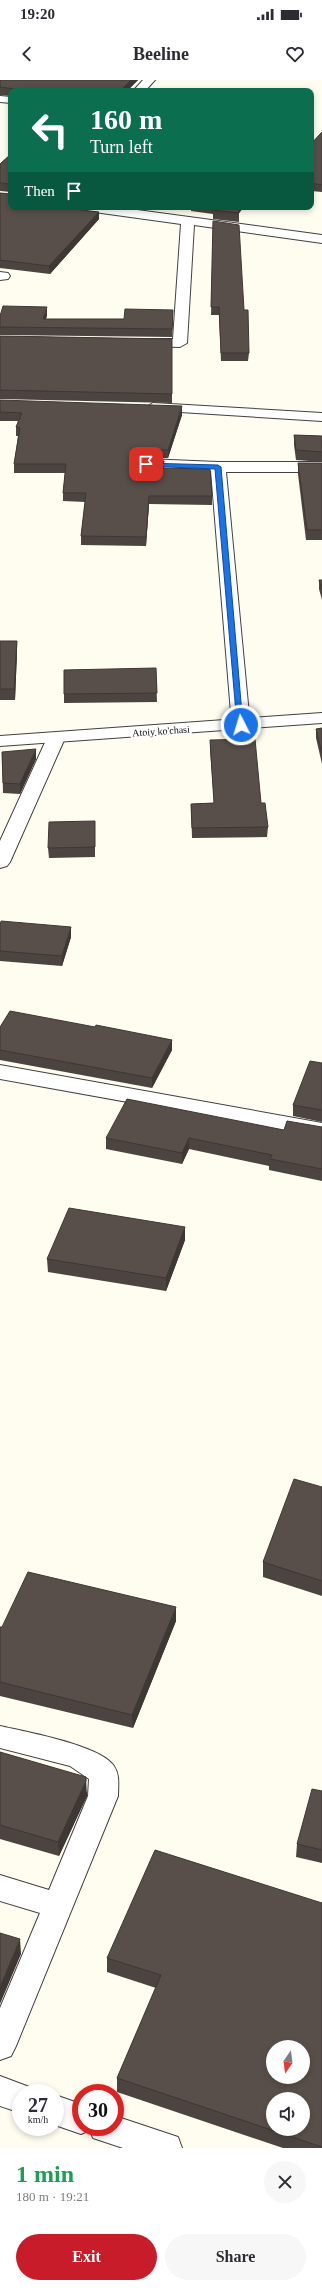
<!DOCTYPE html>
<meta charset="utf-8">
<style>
body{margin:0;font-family:Georgia,serif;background:#f7f7f7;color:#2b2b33;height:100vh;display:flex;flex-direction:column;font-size:15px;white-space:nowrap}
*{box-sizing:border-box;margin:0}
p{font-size:13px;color:#7c7c81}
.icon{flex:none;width:22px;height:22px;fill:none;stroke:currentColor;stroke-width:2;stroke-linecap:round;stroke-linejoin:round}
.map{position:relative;height:2068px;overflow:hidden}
.sheet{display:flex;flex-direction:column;background:#fff;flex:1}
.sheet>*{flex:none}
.top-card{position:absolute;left:8px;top:8px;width:306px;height:122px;border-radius:8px;box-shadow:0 2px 6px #0003;background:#0b6e4f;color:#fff;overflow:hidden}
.needle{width:26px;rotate:194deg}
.buttons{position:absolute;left:266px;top:1960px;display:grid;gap:8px}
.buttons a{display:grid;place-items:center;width:44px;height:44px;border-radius:50%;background:#fff;box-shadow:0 2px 6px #0003;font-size:20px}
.speed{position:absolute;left:12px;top:2004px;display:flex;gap:8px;font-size:20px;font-weight:700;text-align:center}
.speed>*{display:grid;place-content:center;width:52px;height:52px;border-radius:50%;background:#fff;box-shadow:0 2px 6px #0003;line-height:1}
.speed small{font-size:10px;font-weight:400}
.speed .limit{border:6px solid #d22;background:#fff;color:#111}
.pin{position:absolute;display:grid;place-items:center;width:34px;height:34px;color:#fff;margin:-17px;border-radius:8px;box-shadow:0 2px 6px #0006}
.me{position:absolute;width:44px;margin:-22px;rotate:355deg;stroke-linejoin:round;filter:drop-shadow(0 0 3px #0008)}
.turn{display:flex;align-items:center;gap:14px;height:84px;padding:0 16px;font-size:18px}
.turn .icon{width:52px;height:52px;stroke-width:2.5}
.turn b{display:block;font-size:28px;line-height:34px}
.then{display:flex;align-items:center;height:38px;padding:0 16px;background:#0003;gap:8px;font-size:15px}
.round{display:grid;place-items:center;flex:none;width:42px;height:42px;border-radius:21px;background:#f7f7f7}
.overview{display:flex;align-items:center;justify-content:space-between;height:68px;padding:0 16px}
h1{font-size:24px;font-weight:700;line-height:30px;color:#1e9e55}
.action{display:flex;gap:8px;margin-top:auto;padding:8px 16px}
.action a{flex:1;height:46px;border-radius:24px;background:#c81c2a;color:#fff;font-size:16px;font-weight:700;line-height:46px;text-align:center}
.action a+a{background:#f7f7f7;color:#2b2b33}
.status{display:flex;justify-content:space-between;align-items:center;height:28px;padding:0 20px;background:#fff;direction:ltr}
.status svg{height:11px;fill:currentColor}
header{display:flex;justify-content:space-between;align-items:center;height:52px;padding:0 16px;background:#fff;font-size:18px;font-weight:700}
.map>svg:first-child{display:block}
</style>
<div class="status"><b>19:20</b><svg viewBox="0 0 49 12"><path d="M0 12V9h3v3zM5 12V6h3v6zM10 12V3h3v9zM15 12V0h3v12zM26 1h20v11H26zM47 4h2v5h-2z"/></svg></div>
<header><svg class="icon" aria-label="back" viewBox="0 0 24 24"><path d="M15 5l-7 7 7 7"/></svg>Beeline<svg class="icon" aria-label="heart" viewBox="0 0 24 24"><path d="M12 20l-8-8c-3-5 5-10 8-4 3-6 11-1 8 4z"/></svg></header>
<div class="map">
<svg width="322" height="2068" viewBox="0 0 322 2068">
<rect width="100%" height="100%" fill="#fffcf0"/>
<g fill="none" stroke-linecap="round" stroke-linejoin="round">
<defs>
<path id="minor" d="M143 0H155L145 11H133Z
M0 16 11 17V23L0 22Z
M81 127H115L322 155V163L194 145 187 263 180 267 143 266 138 265 136 262 138 259H173L181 144 87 131Z
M0 192 8 193 10 196 8 199 0 200Z
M153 323 322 333V341L148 330 146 327Z
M146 379 218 382H322V392H226L250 645 247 649H235L232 645 211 391 141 387 138 384 141 381Z
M56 653 62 654 65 658 10 782 7 786 0 788V761L47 658 50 654Z
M0 985 322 1043V1057L0 999Z
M0 1646C26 1652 100 1665 114 1686 120 1695 118 1706 118 1716L16 1966 11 1976 0 1980V1928L40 1833 0 1821V1795L49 1810 88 1716 89 1699 70 1686 0 1668Z
M0 1996 32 2008 35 2013H21V2033L0 2026Z
M55 2015 81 2024V2047H115V2036L178 2057 182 2068H123L93 2058 90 2050 81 2054 55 2045Z"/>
<path id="tertiary" d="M322 633V643L0 666V656Z"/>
</defs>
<use href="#minor" stroke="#414141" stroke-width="2"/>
<use href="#tertiary" stroke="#414141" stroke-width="2"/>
<use href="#minor" fill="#fff" fill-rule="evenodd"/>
<use href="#tertiary" fill="#fff" fill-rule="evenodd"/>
</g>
<path fill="#4c4440" d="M0 0H138L127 11H11V16L0 15Z
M322 52V112L311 111V64Z
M11 74V112L0 111V84Z
M0 113 63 128 99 132V139L50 194 0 188Z
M191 127H244L239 133V142L213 139V134L191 131Z
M213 141 244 230 249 273 248 281H221L219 235H211Z
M173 230 172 257 0 255V236L47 235 46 239H124Z
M0 256 172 259V323L0 319Z
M0 320 182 335 168 378H145L142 380 164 388 212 416V425L149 424 146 466 81 465V456L85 422 63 421V413L65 393H14V384L18 356H16V347L18 341H0Z
M294 355 322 356V382L296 380 294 365Z
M298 383H322V460H306L298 394Z
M319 500H322V520L319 509Z
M0 561H17V572L15 620H0Z
M156 588 157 622 64 623V614Z
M322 648V684L316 658V649Z
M210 660 261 723 268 747 267 757 192 758 191 724 214 723 210 669Z
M2 672 36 679 20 714 3 713Z
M95 741V777L49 778 48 768Z
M0 846 71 847V857L62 886 0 881Z
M0 947H95L172 960V970L152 1008 0 980Z
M322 983V1042L293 1036V1025Z
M322 1047V1101L269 1090V1086L189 1069 182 1084 106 1069V1058L284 1050Z
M185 1147V1160L166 1211 48 1192 47 1179Z
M322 1407V1516L263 1497V1482Z
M176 1541 133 1648 0 1616V1547Z
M0 1672 87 1712V1716L59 1776 0 1759Z
M322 1711V1783L296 1777 297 1764Z
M322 1823V2068H283L117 2012V1998L156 1908 107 1892V1878Z"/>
<path fill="#3e3734" d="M131 0H138L127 11H120Z
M238 127H244L238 134Z
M99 132V139L50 194 49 186Z
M47 227V235L44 247 43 239Z
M173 230V239L172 257V249Z
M182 326V335L168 378V370Z
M145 369V378L136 384V375Z
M164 381V390L162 388Z
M149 416V424L146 466V457Z
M17 561V572L15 620 14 609Z
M36 669V679L20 714V704Z
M71 847V857L62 886V876Z
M172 960V970L152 1008V998Z
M189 1058V1069L182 1084V1073Z
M185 1147V1160L166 1211V1198Z
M176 1527V1541L133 1648 132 1635Z
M86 1697 87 1716 59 1776 58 1762Z
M20 1859 21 1874 0 1924V1907Z"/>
<path fill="#584f4a" stroke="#3e3734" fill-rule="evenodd" d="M0 0H131L120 11H31L0 7Z
M322 52V105L311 103V64Z
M11 74V104L0 103V84Z
M0 113 11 114V127H57L99 132 49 186 0 180Z
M213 127H239V133L213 130Z
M213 141 239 145 244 230H248L249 273H221L219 227H211Z
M3 226 47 227 43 239H124L125 229 173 230 172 249 0 247V236Z
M0 256 172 259V314L0 310Z
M0 320 182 326 168 370 145 369 136 375 141 380 164 381 162 388 210 389 212 416H149L146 457 81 456 86 413H63L66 384H14L20 348 16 347 22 333 0 332Z
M294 355 322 356V372L296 370Z
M298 383H322V450H307Z
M319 500H322V510Z
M0 561H17L14 609H0Z
M156 588 157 613 64 614V590Z
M322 648V673L316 649Z
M255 659 261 723H265L268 747 192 748 191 724 214 723 210 660Z
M36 669 20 704 3 703 2 672Z
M95 741V767L48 768 49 742Z
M1 841 71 847 62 876 0 871V846Z
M10 931 95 947 96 945 172 960 152 998 0 970V947Z
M310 981 322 983V1030L293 1025Z
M127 1019 284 1050 287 1041 322 1047V1089L270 1079 272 1075 189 1058 182 1073 106 1058Z
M69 1128 185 1147 166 1198 47 1179Z
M294 1399 322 1407V1501L263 1482Z
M28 1492 176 1527 132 1635 0 1602V1547H2Z
M0 1672 86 1697V1701L58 1762 0 1745Z
M312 1709 322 1711V1770L297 1764Z
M155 1770 322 1823V2067L117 1998 161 1895 107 1878ZM273 1967H303V1997H273ZM273 2019H303V2049H273Z
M0 1853 20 1859 0 1907Z"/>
<path fill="#1a73e8" stroke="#114b97" d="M144 383 218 385 221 387 243 646 237 645 215 389 146 386Z"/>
<g text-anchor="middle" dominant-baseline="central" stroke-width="4" stroke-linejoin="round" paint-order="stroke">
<g font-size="10" fill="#0e0e0e" stroke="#fff">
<text transform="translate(161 651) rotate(-4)">Atoiy ko'chasi</text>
</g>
</g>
</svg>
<div class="buttons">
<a><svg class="needle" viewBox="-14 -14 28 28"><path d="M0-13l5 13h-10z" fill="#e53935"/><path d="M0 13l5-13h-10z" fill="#7c7c81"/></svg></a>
<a><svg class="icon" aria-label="sound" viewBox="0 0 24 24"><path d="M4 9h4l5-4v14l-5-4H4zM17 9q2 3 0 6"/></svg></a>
</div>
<div class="speed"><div>27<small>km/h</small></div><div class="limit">30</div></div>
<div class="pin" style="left:146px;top:384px;background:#d93025"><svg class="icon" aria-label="arrive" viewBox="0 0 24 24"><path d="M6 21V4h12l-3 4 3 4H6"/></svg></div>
<svg class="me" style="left:241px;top:645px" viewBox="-20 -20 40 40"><circle r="17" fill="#1a73e8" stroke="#fff" stroke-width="3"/><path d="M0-11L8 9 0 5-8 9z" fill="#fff"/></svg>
<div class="top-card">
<div class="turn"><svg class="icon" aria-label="left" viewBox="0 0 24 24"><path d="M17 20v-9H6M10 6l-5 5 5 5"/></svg><div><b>160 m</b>Turn left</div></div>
<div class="then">Then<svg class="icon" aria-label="arrive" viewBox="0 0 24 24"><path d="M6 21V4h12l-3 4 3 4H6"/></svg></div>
</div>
</div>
<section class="sheet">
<div class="overview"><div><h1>1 min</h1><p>180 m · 19:21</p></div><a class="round"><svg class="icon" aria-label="close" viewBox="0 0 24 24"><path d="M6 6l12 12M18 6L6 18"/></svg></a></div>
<div class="action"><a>Exit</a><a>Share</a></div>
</section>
